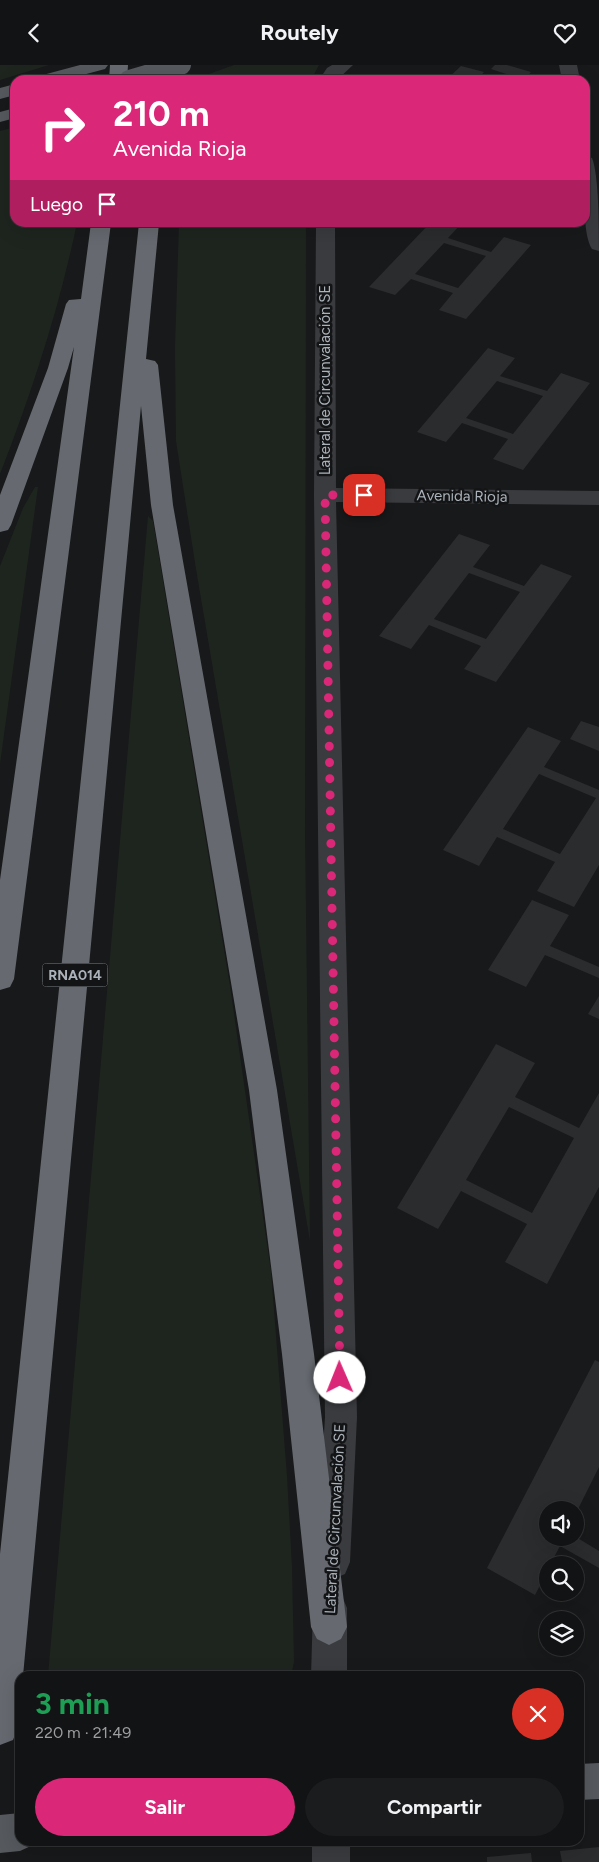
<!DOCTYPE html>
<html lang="es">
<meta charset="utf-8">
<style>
body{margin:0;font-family:Figtree,sans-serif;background:#1b1c1d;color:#f1f3f6;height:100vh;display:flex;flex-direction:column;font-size:19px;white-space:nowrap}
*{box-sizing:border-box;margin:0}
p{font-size:16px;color:#9c9ea0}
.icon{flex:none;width:28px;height:28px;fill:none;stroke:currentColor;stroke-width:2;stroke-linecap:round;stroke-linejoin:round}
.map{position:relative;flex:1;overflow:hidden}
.side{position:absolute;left:15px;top:1606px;width:569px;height:175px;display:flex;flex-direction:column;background:#121314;border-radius:15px;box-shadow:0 5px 20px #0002,0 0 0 1px #313234}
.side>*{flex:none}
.banner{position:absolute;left:10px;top:10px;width:580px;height:152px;border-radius:15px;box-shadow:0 5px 20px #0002,0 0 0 1px #313234;background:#db2777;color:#fff;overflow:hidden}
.fabs{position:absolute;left:539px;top:1436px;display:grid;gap:10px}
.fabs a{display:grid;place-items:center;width:45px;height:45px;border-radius:50%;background:#121314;box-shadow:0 5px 20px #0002,0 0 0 1px #313234;font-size:25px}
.pin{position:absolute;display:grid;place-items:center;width:42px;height:42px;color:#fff;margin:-21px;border-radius:10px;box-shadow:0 2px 8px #0006}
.me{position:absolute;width:55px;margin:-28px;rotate:359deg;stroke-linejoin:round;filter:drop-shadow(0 0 4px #0008)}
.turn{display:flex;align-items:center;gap:18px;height:105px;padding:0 20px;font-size:22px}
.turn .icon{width:65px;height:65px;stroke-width:2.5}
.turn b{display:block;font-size:35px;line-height:42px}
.then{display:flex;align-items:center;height:48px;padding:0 20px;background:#0003;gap:10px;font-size:19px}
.round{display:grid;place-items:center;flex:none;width:52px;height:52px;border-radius:26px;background:#1b1c1d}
.summary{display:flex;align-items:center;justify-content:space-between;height:85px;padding:0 20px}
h1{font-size:30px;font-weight:700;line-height:38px;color:#1e9e55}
.button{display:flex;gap:10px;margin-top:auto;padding:10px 20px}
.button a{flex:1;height:58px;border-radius:30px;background:#db2777;color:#fff;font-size:20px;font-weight:700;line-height:58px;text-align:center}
.button a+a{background:#1b1c1d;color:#f1f3f6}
header{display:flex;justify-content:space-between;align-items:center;height:65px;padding:0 20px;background:#121314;font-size:22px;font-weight:700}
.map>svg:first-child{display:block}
</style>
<header><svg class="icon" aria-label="back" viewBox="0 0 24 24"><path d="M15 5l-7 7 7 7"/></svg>Routely<svg class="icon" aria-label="heart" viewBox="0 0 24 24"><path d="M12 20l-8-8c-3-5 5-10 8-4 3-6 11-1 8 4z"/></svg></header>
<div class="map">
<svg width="599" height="1797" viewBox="0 0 599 1797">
<rect width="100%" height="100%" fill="#18191a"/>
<path fill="#1e251f" d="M0 0H49L0 15Z
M234 0H319L311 15H192Z
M15 62V158H77C59 244 32 327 0 409V66Z
M179 158H306L305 766 310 1176 196 504 176 376 175 282Z
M35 422H38L0 699V501L23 443Z
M148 451 153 456 230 921 271 1207 287 1411 292 1502 294 1597 291 1611H48Z"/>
<path fill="#2b2c2e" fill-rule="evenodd" d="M495 0H507L531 7 524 15 491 4Z
M461 1 484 7 477 15H446Z
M430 158H462L448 173 491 187 504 172 531 180 466 254 439 245 453 228 411 214 395 230 369 222ZM444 178 486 191 458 223 415 209Z
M488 283 515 293 500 311 547 326 561 308 590 318 523 405 493 394 508 374 462 358 446 377 417 367ZM497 316 543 331 513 369 466 353Z
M459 469 490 480 473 502 524 521 541 499 572 511 496 617 464 604 481 581 429 560 411 584 379 571ZM469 508 520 527 486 574 434 554Z
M581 656 599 662V686L570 674Z
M528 662 561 676 544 702 599 725V800L574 842 537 826 555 797 497 772 479 801 443 785ZM539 709 596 733 560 789 503 764Z
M532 835 569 850 550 881 599 902V913L545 890 526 922 488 905Z
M599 931V954L588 949Z
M496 979 535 998 515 1032 579 1063 599 1028V1122L547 1219 505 1197 527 1159 461 1126 438 1164 397 1143ZM509 1042 574 1073 532 1148 466 1115Z
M595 1295 599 1297V1402L575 1450V1445H548V1472H576L599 1486V1503L560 1481 550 1500H548V1505L535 1530 487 1503Z
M599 1782V1797H562L560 1786Z
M531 1788 532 1797H487V1792Z"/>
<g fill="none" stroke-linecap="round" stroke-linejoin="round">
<path fill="#3a3b3f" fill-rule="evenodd" d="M332 0H353L337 15H319L327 3Z
M559 0H577L580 15H562Z
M585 91 592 93C599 110 599 164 599 186L592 184C581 167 585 113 585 91Z
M316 158H335L336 423 599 426V440L336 437 357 1352 350 1497 345 1509 333 1514 321 1509 316 1497 325 1352 314 430Z
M330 1526 342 1531 347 1543V1611H311L313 1543 318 1531Z
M312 1776H350V1797H312Z"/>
<path fill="#56595e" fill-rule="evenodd" d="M80 0H108L105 4 64 15H36L39 11Z
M15 19V30L0 34V23Z
M15 43V53L0 57V47Z
M599 1698V1734L579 1735V1699Z
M20 1748V1776H35L33 1780 20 1786 0 1788V1750Z"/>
<path fill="#666a70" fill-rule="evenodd" d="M110 0H128L127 15H109Z
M91 158H111L14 914 10 922 0 925V815L74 282 68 303 11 460 8 465 0 467V430L48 303 66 239 69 235 81 234Z
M139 158H159L146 294 155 296 158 300 173 440 277 1025 314 1289 347 1562 341 1574 329 1580 317 1574 311 1562 282 1289 249 1025 151 440 141 341 23 1611H20L18 1662 13 1675 0 1680V1489Z"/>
<path stroke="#56595e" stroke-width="20" d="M129 15 181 0"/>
</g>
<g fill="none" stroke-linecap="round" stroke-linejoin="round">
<path stroke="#db2777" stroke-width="9" stroke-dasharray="0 16.2" d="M340 1313 325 430H364"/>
</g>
<g text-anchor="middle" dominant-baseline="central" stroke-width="5" stroke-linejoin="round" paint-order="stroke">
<rect fill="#131415" stroke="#7d8388" stroke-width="1" x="42.5" y="898.5" width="65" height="23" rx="4"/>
<g font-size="14" font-weight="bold" fill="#abb2ba">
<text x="75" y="910">RNA014</text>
</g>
<g font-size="15" fill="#abb2ba" stroke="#131415">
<text transform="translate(325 315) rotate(-90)">Lateral de Circunvalación SE</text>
<text transform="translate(462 431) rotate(1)">Avenida Rioja</text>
<text transform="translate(335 1454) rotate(-87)">Lateral de Circunvalación SE</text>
</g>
</g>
</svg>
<div class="fabs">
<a><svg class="icon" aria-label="sound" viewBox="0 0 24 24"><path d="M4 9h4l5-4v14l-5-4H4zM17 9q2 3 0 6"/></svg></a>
<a><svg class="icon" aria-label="search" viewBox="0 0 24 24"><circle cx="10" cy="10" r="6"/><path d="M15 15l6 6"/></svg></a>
<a><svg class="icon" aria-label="layers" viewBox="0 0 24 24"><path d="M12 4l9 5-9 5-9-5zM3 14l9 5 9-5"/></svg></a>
</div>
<div class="pin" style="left:364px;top:430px;background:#d93025"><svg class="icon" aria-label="arrive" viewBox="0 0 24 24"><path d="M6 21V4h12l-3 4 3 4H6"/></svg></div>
<svg class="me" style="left:340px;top:1313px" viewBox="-20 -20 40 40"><circle r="19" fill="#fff"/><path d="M0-13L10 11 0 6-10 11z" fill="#db2777"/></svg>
<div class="banner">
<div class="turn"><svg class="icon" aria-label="right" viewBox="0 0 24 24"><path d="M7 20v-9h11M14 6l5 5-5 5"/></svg><div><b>210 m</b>Avenida Rioja</div></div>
<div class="then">Luego<svg class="icon" aria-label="arrive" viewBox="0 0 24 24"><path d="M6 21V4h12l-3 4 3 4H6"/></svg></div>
</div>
<section class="side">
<div class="summary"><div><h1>3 min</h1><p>220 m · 21:49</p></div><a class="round" style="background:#d93025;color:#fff"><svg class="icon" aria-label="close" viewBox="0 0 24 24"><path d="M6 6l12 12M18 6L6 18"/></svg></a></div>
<div class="button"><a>Salir</a><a>Compartir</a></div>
</section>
</div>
